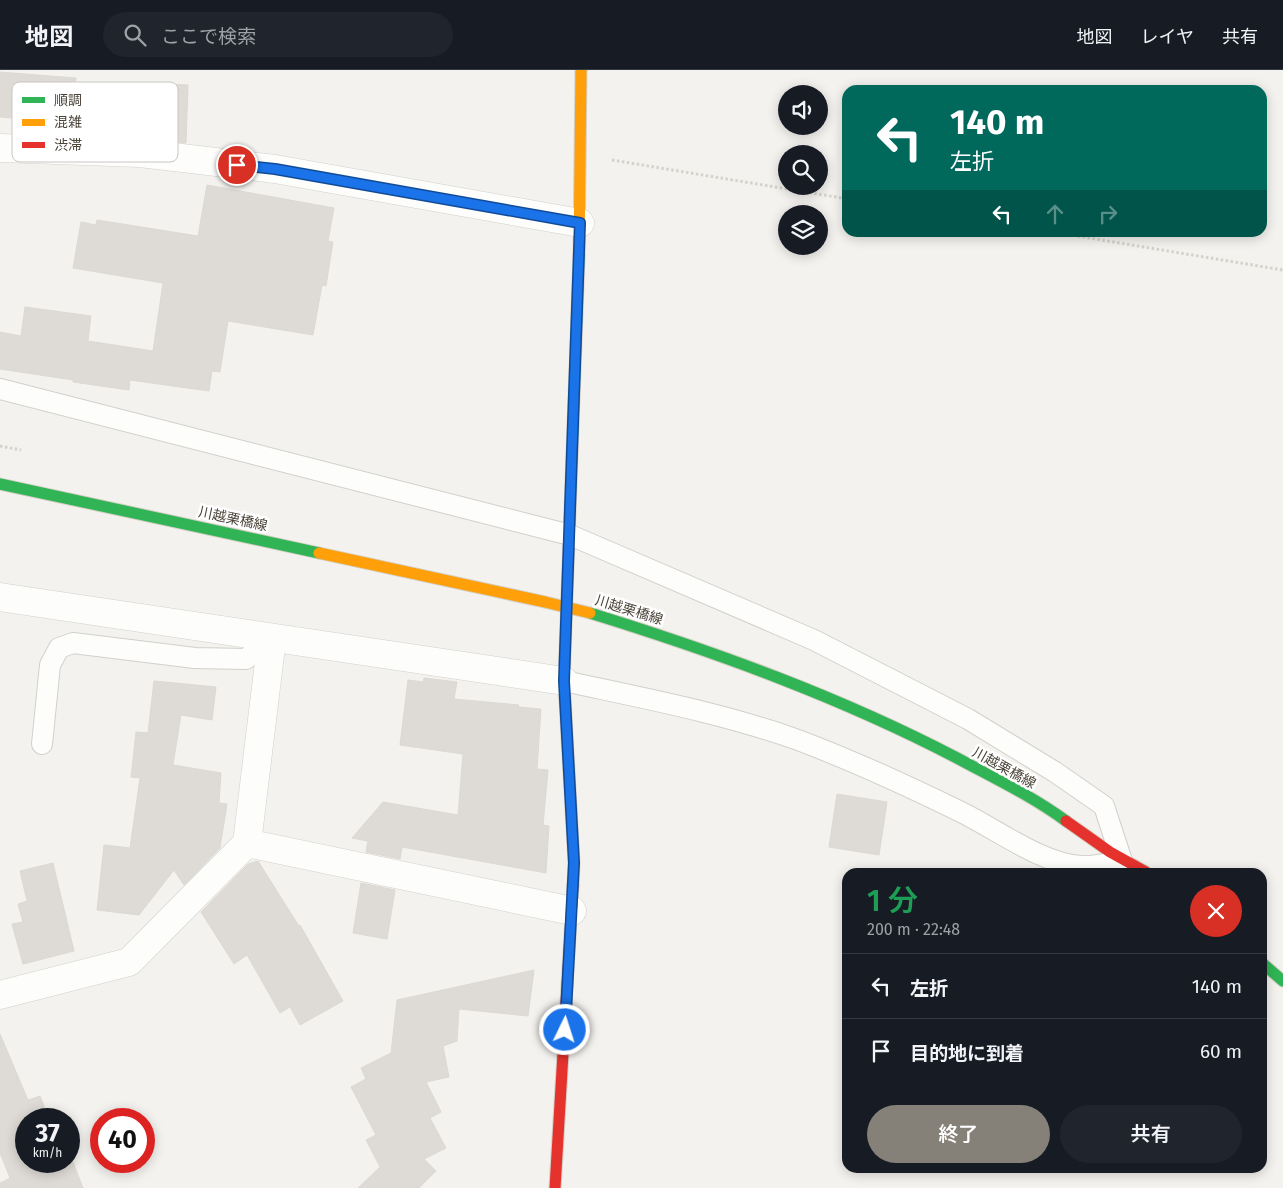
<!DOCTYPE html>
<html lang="ja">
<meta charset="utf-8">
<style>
body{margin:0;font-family:"Fira Sans","Noto Sans JP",sans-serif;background:#20242c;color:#f1f3f6;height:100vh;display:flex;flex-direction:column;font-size:19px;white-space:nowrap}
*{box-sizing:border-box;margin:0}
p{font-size:16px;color:#9ea1a6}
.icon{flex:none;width:28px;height:28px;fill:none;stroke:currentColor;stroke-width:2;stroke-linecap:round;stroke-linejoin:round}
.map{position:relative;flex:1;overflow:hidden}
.sheet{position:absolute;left:842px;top:798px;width:425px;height:305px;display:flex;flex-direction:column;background:#171b24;border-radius:15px;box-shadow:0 2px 12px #0003}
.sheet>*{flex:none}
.banner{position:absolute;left:842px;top:15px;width:425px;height:152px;border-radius:15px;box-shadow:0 2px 12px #0003;background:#00695c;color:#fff;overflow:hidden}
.tools{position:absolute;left:778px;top:15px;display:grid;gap:10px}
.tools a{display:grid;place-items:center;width:50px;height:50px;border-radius:50%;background:#171b24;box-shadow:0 2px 12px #0003;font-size:25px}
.speed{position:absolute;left:15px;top:1038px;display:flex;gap:10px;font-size:25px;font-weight:700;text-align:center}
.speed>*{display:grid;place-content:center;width:65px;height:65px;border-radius:50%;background:#171b24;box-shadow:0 2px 12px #0003;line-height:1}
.speed small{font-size:12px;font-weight:400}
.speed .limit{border:8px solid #d22;background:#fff;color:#111}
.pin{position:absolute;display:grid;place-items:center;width:42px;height:42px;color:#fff;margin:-21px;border:2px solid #fff;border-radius:50%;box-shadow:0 1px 5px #0007}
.me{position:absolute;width:55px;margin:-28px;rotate:4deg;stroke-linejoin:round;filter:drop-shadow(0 0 4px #0008)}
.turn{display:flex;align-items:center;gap:18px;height:105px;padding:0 25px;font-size:22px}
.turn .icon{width:65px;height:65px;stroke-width:2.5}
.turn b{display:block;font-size:35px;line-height:42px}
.lanes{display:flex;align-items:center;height:48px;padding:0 25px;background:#0003;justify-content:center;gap:25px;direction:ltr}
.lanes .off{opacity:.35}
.round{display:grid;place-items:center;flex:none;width:52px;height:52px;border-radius:26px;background:#20242c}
.headline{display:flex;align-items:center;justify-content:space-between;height:85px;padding:0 25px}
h1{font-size:30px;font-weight:600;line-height:38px;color:#1e9e55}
.primary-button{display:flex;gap:10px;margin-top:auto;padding:10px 25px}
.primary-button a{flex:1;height:58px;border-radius:30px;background:#868178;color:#fff;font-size:20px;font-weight:600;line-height:58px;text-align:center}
.primary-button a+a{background:#20242c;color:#f1f3f6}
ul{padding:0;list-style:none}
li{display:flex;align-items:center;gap:15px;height:65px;padding:0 25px;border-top:1px solid #363941}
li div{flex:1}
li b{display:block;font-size:19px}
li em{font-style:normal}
header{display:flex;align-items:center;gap:30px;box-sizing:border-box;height:70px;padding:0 25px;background:#171b24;border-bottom:1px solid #363941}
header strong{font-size:24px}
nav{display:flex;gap:28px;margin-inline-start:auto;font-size:18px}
.search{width:350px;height:45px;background:#20242c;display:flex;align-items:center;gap:12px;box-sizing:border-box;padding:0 18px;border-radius:28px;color:#9ea1a6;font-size:19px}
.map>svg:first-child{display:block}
</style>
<header>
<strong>地図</strong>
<div class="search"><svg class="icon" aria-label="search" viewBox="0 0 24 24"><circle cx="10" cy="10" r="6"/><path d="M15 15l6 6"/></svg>ここで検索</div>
<nav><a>地図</a><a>レイヤ</a><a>共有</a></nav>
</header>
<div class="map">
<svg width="1283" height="1118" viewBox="0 0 1283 1118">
<rect width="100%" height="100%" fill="#f4f2ee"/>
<path fill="#dedbd6" stroke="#dcd9d4" d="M0 2 76 8 72 53 0 47Z
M137 13 188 15 186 73 135 67Z
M207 115 334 138 328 171 333 172 326 216 322 215 313 265 228 251 220 302 212 301 209 321 130 310 129 320 73 312V310L0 299V262L21 266 25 237 91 246 88 271 153 281 163 213 73 198 81 152 96 155 97 150 198 166Z
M424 608 457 612 454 629 519 635 518 637 541 639 537 699 548 700 543 755 549 756 546 803 402 777 400 789 366 782 368 771 352 768 383 732 458 745 463 684 400 675 408 610 423 612Z
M154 611 216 617 212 650 181 645 173 695 221 703 219 733 227 734 220 778 184 815 174 800 139 845 97 840 104 775 130 778 140 708 131 707 136 662 148 663Z
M837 724 887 732 879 785 829 777Z
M258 791 299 856 300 855 343 931 300 955 290 937 280 943 247 885 234 894 201 842 248 794Z
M53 793 74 881 23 894 12 854 23 852 18 834 27 831 20 801Z
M361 813 395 820 387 869 353 863Z
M534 900 528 946 459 939 457 971 443 976 449 1007 426 1012 441 1042 430 1048 446 1078 424 1089 436 1101 419 1118H358L380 1097 366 1070 376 1065 351 1017 366 1009 361 998 391 983 397 930Z
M0 964 28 1030 40 1026 49 1049H26V1091H69L70 1084 83 1118H0V1113L10 1108 0 1083Z"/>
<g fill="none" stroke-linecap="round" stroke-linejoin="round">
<defs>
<path id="lane" d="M0 319 570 465 814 570 968 649 1055 702 1104 736 1122 791C1109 793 1094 797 1081 796 1042 794 996 759 961 742 908 716 854 691 798 670 723 643 642 628 564 611
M42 674 50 595 59 578 73 573 195 588 246 589 272 568"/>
<path id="street" d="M0 78 140 83 275 99 580 153
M0 527 564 611
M247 773 272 568
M0 925 129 892 247 773 572 841"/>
<path id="fast" d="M0 414 319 483
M569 469 579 186
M590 543C716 582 840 627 957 688 994 708 1032 726 1066 751
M1262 893 1283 911"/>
<path id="slow" d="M579 186 581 0
M569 469 564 611 574 793 573 815
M319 483 545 532"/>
<path id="jam" d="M1066 751 1110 782 1146 802
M555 1118 573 815"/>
</defs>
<use href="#lane" stroke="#d2d0cb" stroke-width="22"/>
<use href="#street" stroke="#d2d0cb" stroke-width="29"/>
<use href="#fast" stroke="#d3cfc5" stroke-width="13"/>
<use href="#slow" stroke="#d3cfc5" stroke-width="13"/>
<use href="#jam" stroke="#d3cfc5" stroke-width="13"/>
<path stroke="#d3d2cc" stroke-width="3" stroke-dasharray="2.5 2.5" stroke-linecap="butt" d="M612 90 848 129
M1053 162 1283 200
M0 376 21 380"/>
<use href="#lane" stroke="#fdfdfc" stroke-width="20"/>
<use href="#street" stroke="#fdfdfc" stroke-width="28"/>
<use href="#fast" stroke="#30b455" stroke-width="11"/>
<use href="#slow" stroke="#ff9f0a" stroke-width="11"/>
<use href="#jam" stroke="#e5322d" stroke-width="11"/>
<defs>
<path id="slow-bridge" d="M545 532 590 543"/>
</defs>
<use href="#slow-bridge" stroke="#d6cebb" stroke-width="13" stroke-linecap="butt"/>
<use href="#slow-bridge" stroke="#ff9f0a" stroke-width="11"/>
</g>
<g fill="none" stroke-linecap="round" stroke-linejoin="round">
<defs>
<path id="route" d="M237 95 275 99 580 153 564 611 574 793 565 960"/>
</defs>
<use href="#route" stroke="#114b97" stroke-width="12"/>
<use href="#route" stroke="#1a73e8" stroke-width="9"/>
</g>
<g text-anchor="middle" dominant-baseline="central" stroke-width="5" stroke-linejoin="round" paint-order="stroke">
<g font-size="14" fill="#4b4439" stroke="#fff">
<text transform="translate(233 449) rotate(12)">川越栗橋線</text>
<text transform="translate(629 540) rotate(17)">川越栗橋線</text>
<text transform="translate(1004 698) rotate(29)">川越栗橋線</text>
</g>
</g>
<rect x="12" y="12" width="166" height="80" rx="8" fill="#fff" stroke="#c9c7c4" stroke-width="1"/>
<rect x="22" y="27" width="23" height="6" fill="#30b455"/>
<rect x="22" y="49" width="23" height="7" fill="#ff9f0a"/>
<rect x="22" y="72" width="23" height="6" fill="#e5322d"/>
<g font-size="14" fill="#4b4439">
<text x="54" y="35">順調</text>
<text x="54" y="57">混雑</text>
<text x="54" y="80">渋滞</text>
</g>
</svg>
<div class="tools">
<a><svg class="icon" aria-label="sound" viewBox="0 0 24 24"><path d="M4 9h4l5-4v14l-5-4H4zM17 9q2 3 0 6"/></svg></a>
<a><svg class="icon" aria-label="search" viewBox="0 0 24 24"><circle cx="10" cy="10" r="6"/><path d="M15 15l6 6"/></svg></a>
<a><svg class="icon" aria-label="layers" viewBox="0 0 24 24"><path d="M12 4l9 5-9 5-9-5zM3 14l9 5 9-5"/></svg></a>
</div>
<div class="speed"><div>37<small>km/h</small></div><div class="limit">40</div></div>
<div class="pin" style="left:237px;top:95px;background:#d93025"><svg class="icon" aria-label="arrive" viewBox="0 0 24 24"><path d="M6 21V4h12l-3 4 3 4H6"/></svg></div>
<svg class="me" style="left:565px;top:960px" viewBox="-20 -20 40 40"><circle r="17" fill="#1a73e8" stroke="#fff" stroke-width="3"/><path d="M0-11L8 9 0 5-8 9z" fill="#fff"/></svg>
<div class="banner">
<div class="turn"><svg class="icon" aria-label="left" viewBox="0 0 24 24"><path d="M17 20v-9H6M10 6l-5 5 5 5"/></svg><div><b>140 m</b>左折</div></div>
<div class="lanes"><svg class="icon" aria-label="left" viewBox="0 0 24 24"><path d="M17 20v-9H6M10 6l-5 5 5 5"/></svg><svg class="icon off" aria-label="ahead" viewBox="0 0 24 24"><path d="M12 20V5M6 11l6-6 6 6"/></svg><svg class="icon off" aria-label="right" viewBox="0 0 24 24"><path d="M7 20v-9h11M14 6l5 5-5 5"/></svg></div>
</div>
<section class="sheet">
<div class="headline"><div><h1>1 分</h1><p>200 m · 22:48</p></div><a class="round" style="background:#d93025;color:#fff"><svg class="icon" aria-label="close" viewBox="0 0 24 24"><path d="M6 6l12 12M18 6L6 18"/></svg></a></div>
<ul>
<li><svg class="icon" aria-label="left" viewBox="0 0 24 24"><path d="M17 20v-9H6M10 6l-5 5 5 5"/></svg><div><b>左折</b></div><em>140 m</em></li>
<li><svg class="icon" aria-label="arrive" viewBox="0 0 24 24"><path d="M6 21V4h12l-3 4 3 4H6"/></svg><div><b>目的地に到着</b></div><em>60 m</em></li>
</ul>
<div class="primary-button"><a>終了</a><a>共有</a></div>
</section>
</div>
